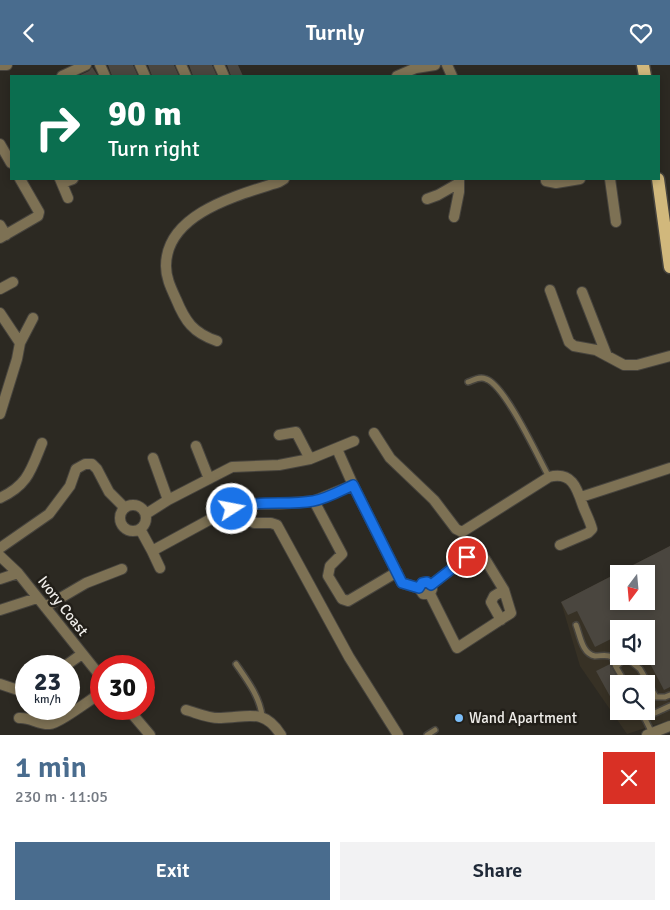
<!DOCTYPE html>
<meta charset="utf-8">
<style>
body{margin:0;font-family:Signika,sans-serif;background:#f2f2f3;color:#1f2937;height:100vh;display:flex;flex-direction:column;font-size:19px;white-space:nowrap}
*{box-sizing:border-box;margin:0}
p{font-size:16px;color:#747a83}
.icon{flex:none;width:28px;height:28px;fill:none;stroke:currentColor;stroke-width:2;stroke-linecap:round;stroke-linejoin:round}
.map{position:relative;height:670px;overflow:hidden}
.drawer{display:flex;flex-direction:column;background:#fff;flex:1}
.drawer>*{flex:none}
.top-card{position:absolute;left:10px;top:10px;width:650px;height:105px;border-radius:0px;box-shadow:0 2px 8px #0003;background:#0b6e4f;color:#fff;overflow:hidden}
.needle{width:32px;rotate:196deg}
.buttons{position:absolute;left:610px;top:500px;display:grid;gap:10px}
.buttons a{display:grid;place-items:center;width:45px;height:45px;border-radius:0px;background:#fff;box-shadow:0 2px 8px #0003;font-size:25px}
.speed{position:absolute;left:15px;top:590px;display:flex;gap:10px;font-size:25px;font-weight:700;text-align:center}
.speed>*{display:grid;place-content:center;width:65px;height:65px;border-radius:50%;background:#fff;box-shadow:0 2px 8px #0003;line-height:1}
.speed small{font-size:12px;font-weight:400}
.speed .limit{border:8px solid #d22;background:#fff;color:#111}
.pin{position:absolute;display:grid;place-items:center;width:42px;height:42px;color:#fff;margin:-21px;border:2px solid #fff;border-radius:50%;box-shadow:0 1px 5px #0007}
.me{position:absolute;width:55px;margin:-28px;rotate:79deg;stroke-linejoin:round;filter:drop-shadow(0 0 4px #0008)}
.turn{display:flex;align-items:center;gap:18px;height:105px;padding:0 15px;font-size:22px}
.turn .icon{width:65px;height:65px;stroke-width:2.5}
.turn b{display:block;font-size:35px;line-height:42px}
.round{display:grid;place-items:center;flex:none;width:52px;height:52px;border-radius:0px;background:#f2f2f3}
.overview{display:flex;align-items:center;justify-content:space-between;height:85px;padding:0 15px}
h1{font-size:30px;font-weight:600;line-height:38px;color:#496c8e}
.button{display:flex;gap:10px;margin-top:auto;padding:10px 15px}
.button a{flex:1;height:58px;border-radius:0px;background:#496c8e;color:#fff;font-size:20px;font-weight:600;line-height:58px;text-align:center}
.button a+a{background:#f2f2f3;color:#1f2937}
header{display:flex;justify-content:space-between;align-items:center;height:65px;padding:0 15px;background:#496c8e;color:#fff;font-size:22px;font-weight:600}
.map>svg:first-child{display:block}
</style>
<header><svg class="icon" aria-label="back" viewBox="0 0 24 24"><path d="M15 5l-7 7 7 7"/></svg>Turnly<svg class="icon" aria-label="heart" viewBox="0 0 24 24"><path d="M12 20l-8-8c-3-5 5-10 8-4 3-6 11-1 8 4z"/></svg></header>
<div class="map">
<svg width="670" height="670" viewBox="0 0 670 670">
<rect width="100%" height="100%" fill="#2c2922"/>
<path fill="#373125" fill-rule="evenodd" d="M670 481V655L627 669 580 601 561 537ZM619 509H646V536H619ZM619 564H646V591H619ZM619 619H646V646H619Z"/>
<path fill="#4a463f" fill-rule="evenodd" d="M108 0H133L138 11H112Z
M148 0H174L179 11H152Z
M189 0H212L217 11H193Z
M227 0H238L243 11H231Z
M92 2 98 11H78L89 6Z
M670 481V622L664 625 646 591V564H619V570L595 582 577 546 568 550 561 537ZM619 509H646V536H619Z
M610 599 621 619H619V631L612 635 596 606Z"/>
<g fill="none" stroke-linecap="round" stroke-linejoin="round">
<defs>
<path id="service" d="M468 317C474 315 480 311 486 314 505 320 538 392 549 412
M576 560C580 570 582 589 595 591 602 591 606 589 612 592L616 602
M236 599C247 615 260 632 262 651
M626 619 616 602 622 596 629 595 640 604 656 632H665L670 630
M641 646 652 668
M644 653 670 641
M427 670 435 665"/>
<path id="minor" d="M0 0H7
M100 0 105 11
M140 0 145 11
M181 0 186 11
M219 0 224 11
M447 0 452 11
M62 11 86 0
M397 11 416 3 435 0
M0 79 11 98
M60 114 68 133
M610 114 616 157
M546 116 556 118 580 114
M62 118 73 114
M427 134 438 130 459 118
M454 152 459 127V114
M0 160 6 170
M0 173 38 151 39 147 20 114
M0 224 13 217
M550 225 569 277 574 281 596 285 624 300H637L670 291
M582 227 607 291
M0 248 20 278
M217 276C193 268 185 256 176 234 171 223 166 213 166 201 166 148 239 130 279 117L284 114
M0 349 17 294 20 278 33 253
M374 368 390 393 434 435 456 464 462 467 549 412C572 406 577 423 583 441 586 449 590 456 592 464L588 468 560 480
M279 370 296 367 310 394
M196 381 209 414
M337 384 353 420 402 518 419 523
M581 432 670 403
M0 433C28 420 31 405 42 378
M168 435 232 402 279 400 310 394 354 376
M314 436 342 489 330 501 328 511 342 534 348 536 397 507
M120 453a13 13 0 1 1 26 0a13 13 0 1 1-26 0Z
M146 449 168 435 153 393
M254 458H271L277 460 349 592 398 670
M140 464 152 486
M0 483 49 449 70 421 76 404 85 399H92L97 404 109 427 125 443
M0 491 18 508 101 612
M160 503 152 486 220 449 244 439H280L314 436 353 420
M0 514 18 508
M430 529H423L419 523 422 518 427 517 431 520 432 524 430 529 457 583 511 548 504 525 485 494 467 492 431 520
M45 542 86 518 122 504
M0 545 37 533
M501 555 491 537 494 531 504 525
M65 601 82 589
M0 619 18 625H26
M128 644 150 670
M186 645C197 648 210 654 221 653 249 652 264 643 281 670
M19 653C31 652 38 660 50 659 58 659 91 634 101 628"/>
<path id="tertiary" d="M647 670 670 661"/>
<path id="primary" d="M643 0 645 11
M658 114 670 202"/>
</defs>
<use href="#service" stroke="#47443e" stroke-width="8"/>
<use href="#minor" stroke="#47443e" stroke-width="12"/>
<use href="#tertiary" stroke="#47443e" stroke-width="12"/>
<use href="#primary" stroke="#47443e" stroke-width="15"/>
<use href="#service" stroke="#7d7154" stroke-width="5"/>
<use href="#minor" stroke="#7d7154" stroke-width="10"/>
<use href="#tertiary" stroke="#7d7154" stroke-width="10"/>
<use href="#primary" stroke="#d1b87c" stroke-width="12"/>
</g>
<g fill="none" stroke-linecap="round" stroke-linejoin="round">
<defs>
<path id="route" d="M232 444C257 434 286 441 313 436 326 434 340 426 353 420L402 518 419 523 422 518 427 517 431 520 467 492"/>
</defs>
<use href="#route" stroke="#114b97" stroke-width="12"/>
<use href="#route" stroke="#1a73e8" stroke-width="9"/>
</g>
<circle fill="#7cbef9" stroke="#221f19" stroke-width="2" cx="459" cy="653" r="5"/>
<g text-anchor="middle" dominant-baseline="central" stroke-width="5" stroke-linejoin="round" paint-order="stroke">
<g font-size="15" fill="#efede9" stroke="#221f19">
<text transform="translate(63 541) rotate(52)">Ivory Coast</text>
</g>
<g font-size="15" fill="#efede9" stroke="#221f19" text-anchor="start">
<text x="469" y="653">Wand Apartment</text>
</g>
</g>
</svg>
<div class="buttons">
<a><svg class="needle" viewBox="-14 -14 28 28"><path d="M0-13l5 13h-10z" fill="#e53935"/><path d="M0 13l5-13h-10z" fill="#747a83"/></svg></a>
<a><svg class="icon" aria-label="sound" viewBox="0 0 24 24"><path d="M4 9h4l5-4v14l-5-4H4zM17 9q2 3 0 6"/></svg></a>
<a><svg class="icon" aria-label="search" viewBox="0 0 24 24"><circle cx="10" cy="10" r="6"/><path d="M15 15l6 6"/></svg></a>
</div>
<div class="speed"><div>23<small>km/h</small></div><div class="limit">30</div></div>
<div class="pin" style="left:467px;top:492px;background:#d93025"><svg class="icon" aria-label="arrive" viewBox="0 0 24 24"><path d="M6 21V4h12l-3 4 3 4H6"/></svg></div>
<svg class="me" style="left:232px;top:444px" viewBox="-20 -20 40 40"><circle r="17" fill="#1a73e8" stroke="#fff" stroke-width="3"/><path d="M0-11L8 9 0 5-8 9z" fill="#fff"/></svg>
<div class="top-card">
<div class="turn"><svg class="icon" aria-label="right" viewBox="0 0 24 24"><path d="M7 20v-9h11M14 6l5 5-5 5"/></svg><div><b>90 m</b>Turn right</div></div>
</div>
</div>
<section class="drawer">
<div class="overview"><div><h1>1 min</h1><p>230 m · 11:05</p></div><a class="round" style="background:#d93025;color:#fff"><svg class="icon" aria-label="close" viewBox="0 0 24 24"><path d="M6 6l12 12M18 6L6 18"/></svg></a></div>
<div class="button"><a>Exit</a><a>Share</a></div>
</section>
